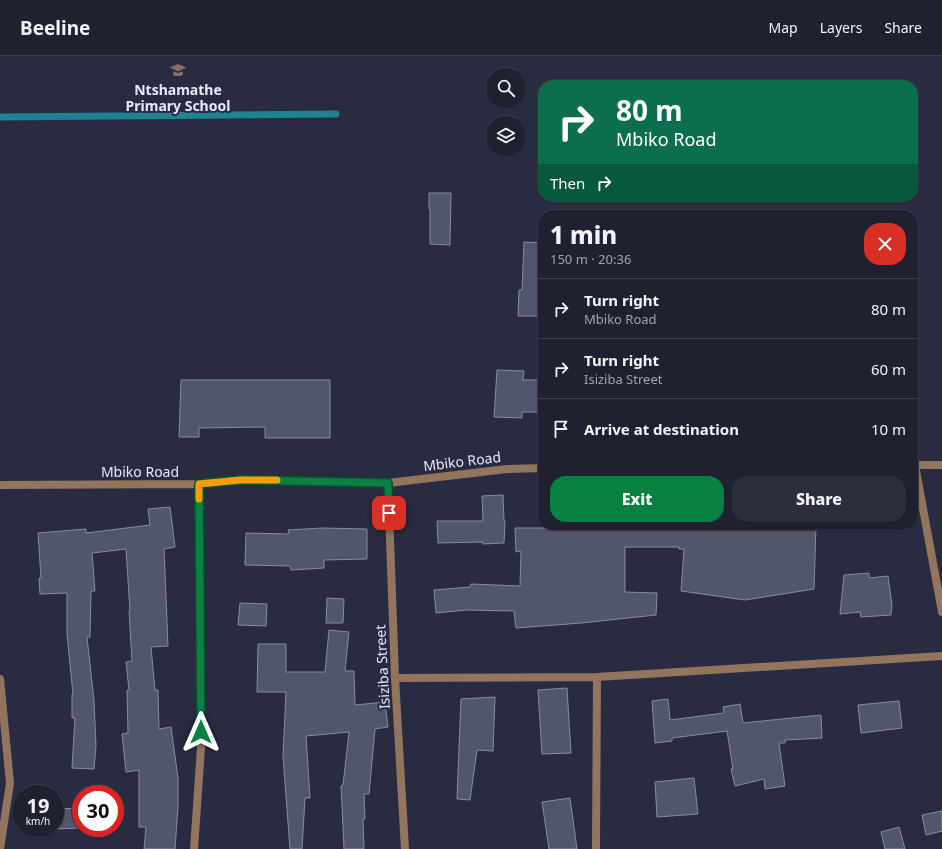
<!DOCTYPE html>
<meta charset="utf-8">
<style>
body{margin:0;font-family:"Noto Sans",sans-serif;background:#2c2e3d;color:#f1f3f6;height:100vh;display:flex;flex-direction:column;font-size:15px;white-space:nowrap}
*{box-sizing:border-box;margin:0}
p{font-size:13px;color:#a1a3ab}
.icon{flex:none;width:22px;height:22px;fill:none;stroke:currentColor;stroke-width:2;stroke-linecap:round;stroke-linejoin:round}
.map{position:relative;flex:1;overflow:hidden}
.panel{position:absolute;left:538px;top:154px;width:380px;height:320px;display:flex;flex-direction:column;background:#1f2131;border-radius:16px;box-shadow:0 1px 3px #0004,0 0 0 1px #3c3e4d}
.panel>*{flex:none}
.hud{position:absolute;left:538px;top:24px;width:380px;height:122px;border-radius:16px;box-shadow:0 1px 3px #0004,0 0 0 1px #3c3e4d;background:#0b6e4f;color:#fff;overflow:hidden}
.buttons{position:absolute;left:486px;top:12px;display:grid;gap:8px}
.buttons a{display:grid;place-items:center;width:40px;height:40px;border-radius:50%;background:#1f2131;box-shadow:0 1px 3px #0004,0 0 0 1px #3c3e4d;font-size:20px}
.speed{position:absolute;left:12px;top:729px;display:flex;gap:8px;font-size:20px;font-weight:700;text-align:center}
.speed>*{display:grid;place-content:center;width:52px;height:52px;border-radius:50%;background:#1f2131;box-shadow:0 1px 3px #0004,0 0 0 1px #3c3e4d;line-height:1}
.speed small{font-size:10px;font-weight:400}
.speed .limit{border:6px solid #d22;background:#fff;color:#111}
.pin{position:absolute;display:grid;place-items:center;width:34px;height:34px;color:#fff;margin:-17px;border-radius:8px;box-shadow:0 2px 6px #0006}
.me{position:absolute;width:44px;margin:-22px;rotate:0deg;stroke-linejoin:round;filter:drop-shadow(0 0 3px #0008)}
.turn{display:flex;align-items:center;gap:14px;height:84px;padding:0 12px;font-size:18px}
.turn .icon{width:52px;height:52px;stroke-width:2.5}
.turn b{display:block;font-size:28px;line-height:34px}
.then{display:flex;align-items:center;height:38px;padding:0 12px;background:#0003;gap:8px;font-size:15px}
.round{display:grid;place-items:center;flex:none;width:42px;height:42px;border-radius:16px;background:#2c2e3d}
.overview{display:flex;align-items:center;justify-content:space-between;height:68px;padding:0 12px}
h1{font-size:24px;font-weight:800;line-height:30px}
.cta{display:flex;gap:8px;margin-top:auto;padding:8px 12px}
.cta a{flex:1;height:46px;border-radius:16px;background:#0b8043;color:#fff;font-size:16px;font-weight:800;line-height:46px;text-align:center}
.cta a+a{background:#2c2e3d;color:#f1f3f6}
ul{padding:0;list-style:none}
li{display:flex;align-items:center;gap:12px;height:60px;padding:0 12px;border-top:1px solid #3c3e4d}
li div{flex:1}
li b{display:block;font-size:15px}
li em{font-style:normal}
header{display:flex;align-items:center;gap:24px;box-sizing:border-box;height:56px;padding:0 20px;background:#1f2131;border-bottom:1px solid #3c3e4d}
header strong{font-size:19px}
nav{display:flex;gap:22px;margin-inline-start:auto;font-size:14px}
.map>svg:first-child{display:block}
</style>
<header>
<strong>Beeline</strong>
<nav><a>Map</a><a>Layers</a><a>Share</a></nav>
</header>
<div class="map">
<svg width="942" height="793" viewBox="0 0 942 793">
<rect width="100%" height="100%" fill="#292c41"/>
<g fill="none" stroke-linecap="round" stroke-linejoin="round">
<path stroke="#1d8292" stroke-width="7" d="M0 61 336 58"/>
</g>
<path fill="#52566d" stroke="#878ca4" d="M429 137H451L450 189 430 188V153H429Z
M524 186 543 187 542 260H518L519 234H522Z
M497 314 524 315 523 324H543V356H522V362L494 361Z
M181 324H330V382H265V371L199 372V381H179Z
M503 439 504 465H505L504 487 483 488V486L438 487 437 465H483L482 440Z
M170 451 175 491 164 493 168 590 151 591 155 634H158L159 673 171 671 178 722V751L175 793H144L146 771H139V714L126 716 122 678 128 677 127 634H129L126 606 132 605 129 555H130L126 493 92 497 95 535H91L90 581H87L94 645 96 690 94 713 72 712 75 662H72V638H73L67 578V537L40 538 39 522H41L38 477 86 473V477L150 469 148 453Z
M562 469H652V470L737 469 756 471V469L789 471V469H816L814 533 745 544 681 535 684 493H679V491H625V536L657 537 656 559 581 567 516 572 514 555 466 554 436 557 434 534 470 531 471 528 520 530 521 495 516 496 515 472H562Z
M322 472 367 473V503L324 504V512L291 514 290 510 245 509 246 477 289 478 288 474Z
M869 517V522L888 520 892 549 891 559 861 561 860 556 840 558 844 519Z
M327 542 344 543 343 567H326Z
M240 547 267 548 266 570 238 569Z
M329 574 349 576 345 615H354L355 649 385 646 388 671 375 673 369 738H364L365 763H363L364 793H344L341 730 343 729 349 676 306 680 310 742H305L302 793H290L283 700 286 636H257L258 588H286V616H325Z
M567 632 571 697 542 698 538 634Z
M495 641 493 695 477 694 470 744 457 743 461 643Z
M668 643 670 664 724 657 723 651 740 648 743 667 821 659 822 682 785 684V687H779L785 730 765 733 764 723 735 730 731 713H733L727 675 672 682V685L655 687 652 645Z
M899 645 902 672 861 677 858 649Z
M694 722 698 758 657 761 655 726Z
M570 742 577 793H549L542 746Z
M81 752V772L55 773V753Z
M942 755V775L926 779 922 759Z
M899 771 905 793H885L881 776Z"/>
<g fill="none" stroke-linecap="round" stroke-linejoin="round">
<path stroke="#93755e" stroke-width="8" d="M913 409H942
M915 409 942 556
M388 427 395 622 405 793
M0 429 199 428 240 424 388 427 507 413 543 412
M395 622 597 621 942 600
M0 623 10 727 0 793
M194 793 201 692 199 428
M596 793 597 621"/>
</g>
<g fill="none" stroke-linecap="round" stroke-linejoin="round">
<defs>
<path id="route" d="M201 676 199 428 240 424 388 427 389 457"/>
</defs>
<use href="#route" stroke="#07532c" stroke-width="10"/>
<use href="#route" stroke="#0b8043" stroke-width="7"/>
<path stroke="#f59e0b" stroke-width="7" d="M199 443V428L240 424H277"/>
</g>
<defs>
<symbol id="school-bare" viewBox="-9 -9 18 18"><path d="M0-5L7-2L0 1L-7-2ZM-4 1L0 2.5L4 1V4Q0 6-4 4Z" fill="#8d6e63" stroke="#292c41" stroke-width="2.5" paint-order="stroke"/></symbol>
</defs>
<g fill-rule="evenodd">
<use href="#school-bare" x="167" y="3" width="22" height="22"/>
</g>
<g text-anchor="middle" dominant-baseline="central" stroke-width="4" stroke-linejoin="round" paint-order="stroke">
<g font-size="14" font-weight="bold" fill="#e6e9f7" stroke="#292c41">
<text x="178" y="33">Ntshamathe<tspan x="178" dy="16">Primary School</tspan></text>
</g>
<g font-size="14" fill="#e6e9f7" stroke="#292c41">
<text transform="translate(462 405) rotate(-7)">Mbiko Road</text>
<text x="140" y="415">Mbiko Road</text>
<text transform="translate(382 611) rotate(-93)">Isiziba Street</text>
</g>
</g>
</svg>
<div class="buttons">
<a><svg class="icon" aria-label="search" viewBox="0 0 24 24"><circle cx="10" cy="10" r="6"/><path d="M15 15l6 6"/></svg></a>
<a><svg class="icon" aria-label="layers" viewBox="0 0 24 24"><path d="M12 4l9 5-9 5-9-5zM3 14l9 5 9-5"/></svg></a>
</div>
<div class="speed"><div>19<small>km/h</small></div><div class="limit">30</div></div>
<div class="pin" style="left:389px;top:457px;background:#d93025"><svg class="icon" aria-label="arrive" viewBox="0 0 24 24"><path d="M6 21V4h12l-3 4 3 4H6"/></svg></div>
<svg class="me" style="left:201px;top:676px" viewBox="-20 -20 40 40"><path d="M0-17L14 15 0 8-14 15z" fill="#0b8043" stroke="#fff" stroke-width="4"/></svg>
<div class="hud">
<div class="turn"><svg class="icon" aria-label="right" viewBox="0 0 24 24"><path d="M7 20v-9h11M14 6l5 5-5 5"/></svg><div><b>80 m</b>Mbiko Road</div></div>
<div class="then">Then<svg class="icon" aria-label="right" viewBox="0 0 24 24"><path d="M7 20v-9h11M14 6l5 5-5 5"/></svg></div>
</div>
<section class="panel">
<div class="overview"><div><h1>1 min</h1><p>150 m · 20:36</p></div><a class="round" style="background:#d93025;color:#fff"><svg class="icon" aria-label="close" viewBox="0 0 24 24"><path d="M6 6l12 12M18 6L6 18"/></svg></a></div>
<ul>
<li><svg class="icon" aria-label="right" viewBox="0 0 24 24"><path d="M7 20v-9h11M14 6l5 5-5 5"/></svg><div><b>Turn right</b><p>Mbiko Road</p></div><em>80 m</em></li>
<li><svg class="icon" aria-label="right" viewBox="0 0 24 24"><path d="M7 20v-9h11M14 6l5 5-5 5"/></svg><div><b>Turn right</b><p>Isiziba Street</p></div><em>60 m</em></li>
<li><svg class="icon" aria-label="arrive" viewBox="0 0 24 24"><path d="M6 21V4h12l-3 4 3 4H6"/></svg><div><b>Arrive at destination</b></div><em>10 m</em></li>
</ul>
<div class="cta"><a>Exit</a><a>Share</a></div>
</section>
</div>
